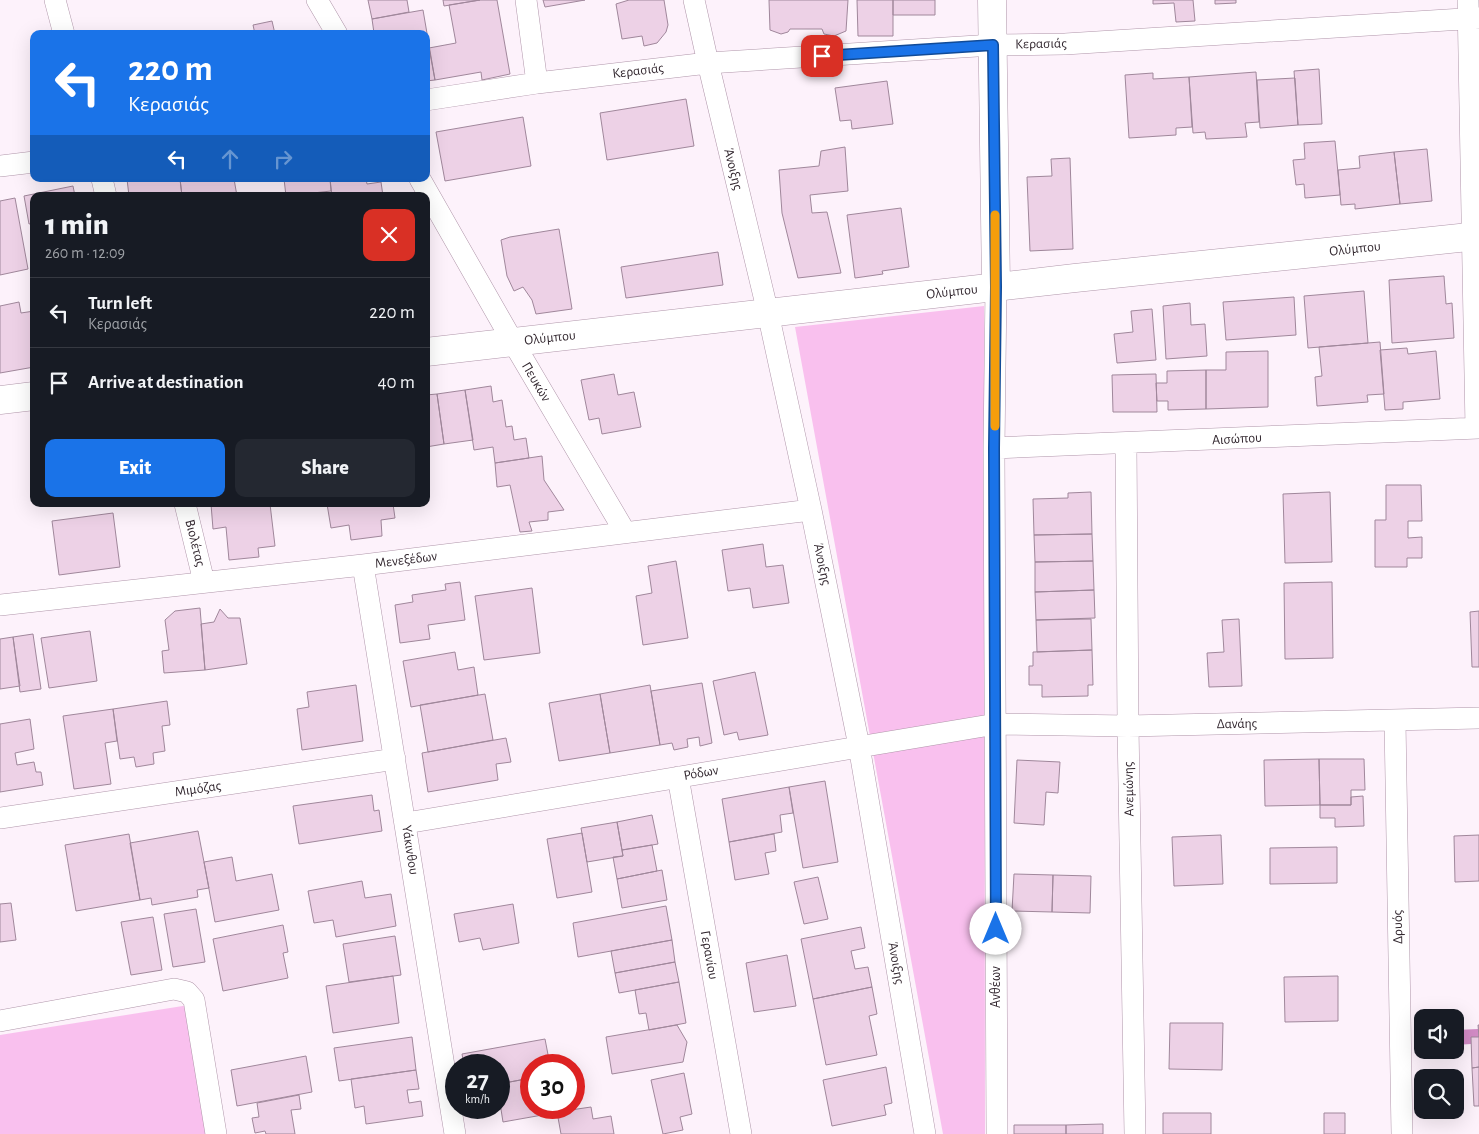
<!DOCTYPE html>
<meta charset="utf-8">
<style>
body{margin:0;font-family:"Alegreya Sans",sans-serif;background:#242831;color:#f1f3f6;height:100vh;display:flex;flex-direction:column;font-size:19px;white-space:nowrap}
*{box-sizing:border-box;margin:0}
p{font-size:16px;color:#9ea1a6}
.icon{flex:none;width:28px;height:28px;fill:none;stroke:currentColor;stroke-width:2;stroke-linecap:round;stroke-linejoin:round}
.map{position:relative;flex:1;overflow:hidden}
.drawer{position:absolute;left:30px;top:192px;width:400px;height:315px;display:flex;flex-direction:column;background:#171b24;border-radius:10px;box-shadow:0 5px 20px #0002}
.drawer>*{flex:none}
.guide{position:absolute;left:30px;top:30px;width:400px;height:152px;border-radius:10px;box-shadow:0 5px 20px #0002;background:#1a73e8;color:#fff;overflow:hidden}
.controls{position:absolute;left:1414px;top:1009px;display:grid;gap:10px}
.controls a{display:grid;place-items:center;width:50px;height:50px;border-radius:10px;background:#171b24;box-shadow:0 5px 20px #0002;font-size:25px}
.speed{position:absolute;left:445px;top:1054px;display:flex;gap:10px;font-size:25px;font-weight:700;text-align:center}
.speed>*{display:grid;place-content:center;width:65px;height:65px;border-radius:50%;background:#171b24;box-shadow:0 5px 20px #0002;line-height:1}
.speed small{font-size:12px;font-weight:400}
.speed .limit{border:8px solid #d22;background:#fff;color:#111}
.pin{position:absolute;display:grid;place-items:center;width:42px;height:42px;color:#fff;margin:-21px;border-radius:10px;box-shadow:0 2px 8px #0006}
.me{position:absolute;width:55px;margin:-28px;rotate:0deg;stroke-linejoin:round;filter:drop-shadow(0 0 4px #0008)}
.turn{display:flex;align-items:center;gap:18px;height:105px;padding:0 15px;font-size:22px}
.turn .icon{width:65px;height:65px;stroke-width:2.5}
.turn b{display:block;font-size:35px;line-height:42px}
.lanes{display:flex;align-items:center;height:48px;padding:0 15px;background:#0003;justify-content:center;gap:25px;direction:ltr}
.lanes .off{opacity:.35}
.round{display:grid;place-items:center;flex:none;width:52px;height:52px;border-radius:10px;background:#242831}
.headline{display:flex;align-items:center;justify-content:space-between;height:85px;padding:0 15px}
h1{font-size:30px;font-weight:800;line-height:38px}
.primary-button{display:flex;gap:10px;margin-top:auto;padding:10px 15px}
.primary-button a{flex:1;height:58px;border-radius:10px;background:#1a73e8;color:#fff;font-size:20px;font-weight:800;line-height:58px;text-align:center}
.primary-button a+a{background:#242831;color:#f1f3f6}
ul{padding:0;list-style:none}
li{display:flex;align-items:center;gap:15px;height:70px;padding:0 15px;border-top:1px solid #363941}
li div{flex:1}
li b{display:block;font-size:19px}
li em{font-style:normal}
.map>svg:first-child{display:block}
</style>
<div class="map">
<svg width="1479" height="1134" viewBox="0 0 1479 1134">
<rect width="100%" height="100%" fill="#fdf2fb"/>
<path fill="#f9c0ee" d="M984 306 985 1134H943L795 327Z
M189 1005 213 1134H0V1035Z"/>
<path fill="#d38cc6" d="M1478 1029 1479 1037H1471V1044L1455 1045V1030Z"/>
<path fill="#edd1e6" stroke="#a0879b" d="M368 0H407L409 12 372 19Z
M443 0H480L444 6Z
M480 0H497L510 74 482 80 481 72 435 80 429 48 456 43 449 5Z
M543 0H585L545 7Z
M629 0H664L668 25 666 32 657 43 644 46 642 36 622 39 616 4Z
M769 0H848L846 31 834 36 824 34 822 29H790L788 32 781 34 770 30Z
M857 0H893V36H858Z
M893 0H935V15H893Z
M1153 0H1193L1195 21 1176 22 1174 3 1153 4Z
M1215 0H1236V3L1215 4Z
M423 10 435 80 426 81V34H373L374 33 372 19Z
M272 21 275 34H255L253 25Z
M1319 69 1322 124 1298 125 1294 71Z
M1256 72 1259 122 1245 123 1247 137 1206 139 1205 132 1193 133 1189 77Z
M1153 73V79L1189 77 1192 127 1176 128V135L1129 138 1125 75Z
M1295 78 1298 125 1260 128 1257 80Z
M887 81 893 124 852 129 851 120 840 121 835 88Z
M686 99 694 146 607 160 600 113Z
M523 117 531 166 445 181 436 132Z
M1335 141 1340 195 1305 198 1304 184 1296 185 1293 160 1305 159 1304 143Z
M845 147 848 191 810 195 812 213 827 212 841 273 798 278 782 213 779 170 819 166 821 151Z
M1427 149 1432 201 1400 204 1394 152Z
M1394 152 1400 204 1355 209V204L1341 205 1338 170 1360 168 1359 156Z
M1070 158 1073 249 1030 251 1027 177 1052 176 1051 159Z
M127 179H180L182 196H129Z
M180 179H234L237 196H182Z
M284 179H330L331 191 286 196Z
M330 179H366L367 184 381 182 383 196H332Z
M73 186 75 196H34V223L29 224 24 196Z
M15 198 28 269 0 275V201Z
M901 208 909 267 882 271 883 274 855 278 847 215Z
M559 229 572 309 536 314 532 300 523 287 514 291 507 276 501 240 510 237Z
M718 252 723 285 626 298 621 267Z
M1444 276 1446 304 1452 303 1454 338 1392 343 1389 280Z
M1364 291 1368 343 1308 348 1304 296Z
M1294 297 1296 335 1226 340 1223 302Z
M19 302 21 313 34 311V367L0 373V306Z
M1190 303 1191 325 1205 324 1207 356 1166 359 1163 306Z
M1152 309 1156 360 1117 363 1114 334 1133 332 1131 311Z
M1380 342 1384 394 1367 395 1368 402 1317 406 1315 377 1322 376 1319 347Z
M1407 348 1408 354 1436 351 1440 399 1403 402V409L1385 410 1380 350Z
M1268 351V407L1206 409V370H1226V352Z
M1206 370V409L1168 410V401H1157L1156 383H1167V371Z
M614 374 618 395 634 392 641 427 602 434 599 418 589 420 581 380Z
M1156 374 1157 412H1113L1112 375Z
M491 386 493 402 502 400 506 427 512 426 514 440 526 438 529 458 495 463 493 447 474 450 465 390Z
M465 390 473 440 444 444 437 394Z
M437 394 444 444 426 447V395Z
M542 456 544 480 564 510 548 512V520L529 522 532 531 520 532 510 485 497 487 495 463Z
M1386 485H1421L1422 521H1408V538L1422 537V558H1407V567H1375V520H1386Z
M1091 492 1092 534 1034 535 1033 499 1068 498V493Z
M1330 492 1332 562 1285 563 1283 494Z
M211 504H270L275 546 258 548 259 557 229 560 226 527 213 529Z
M327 504H393L395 518 381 520 382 536 351 540 349 525 331 528Z
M113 513 120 567 59 575 52 521Z
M1092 534 1093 561 1035 562 1034 535Z
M763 544 766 567 783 565 789 603 753 608 750 588 728 591 722 550Z
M676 561 688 638 643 645 636 596 652 593 648 566Z
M1093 561 1094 590 1035 592V562Z
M460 582 465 620 428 625 430 639 400 643 395 605 413 602 412 595 446 590 445 584Z
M1332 582 1333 658 1285 659 1284 583Z
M532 588 540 653 484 660 475 596Z
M1094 590 1095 618 1036 620 1035 592Z
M200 608 205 670 164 673 162 651 169 650 165 620 175 611Z
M220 609 228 618H240L247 664 205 670 201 624 214 622Z
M1479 611V667H1472L1470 612Z
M1091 619 1092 650 1037 652 1036 620Z
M1239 619 1242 686 1209 687 1207 653 1224 652 1222 620Z
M90 631 97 681 49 688 41 638Z
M33 634 41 689 20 692 13 637Z
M13 637 20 686 0 689V639Z
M1092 650 1093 685H1088V696L1042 697V685H1029V666H1033V652Z
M455 652 458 670 474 667 478 695 411 707 403 661Z
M755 672 768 735 739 740 737 732 724 735 713 681Z
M702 683 712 743 700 746 699 737 687 739 688 747 674 750 672 743 660 745 651 691Z
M356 685 363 741 302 750 297 709 309 707 307 692Z
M650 685 660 745 610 753 600 694Z
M485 694 493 740 428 752 420 705Z
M600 694 610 753 559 761 549 703Z
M167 701 170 725 162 726 165 751 153 753 154 764 136 767 134 757 120 759 113 709Z
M113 709 117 741 105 743 111 784 74 789 63 716Z
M30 719 34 749 15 753 17 765 34 762 36 772H41L43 785 0 792V724Z
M506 738 511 762 496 764 498 780 428 792 422 753Z
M1319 759 1320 805 1265 806 1264 760Z
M1319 759H1364L1365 790H1351V805H1320Z
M1017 760 1060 762 1058 793 1046 792 1044 825 1014 823Z
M825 781 838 862 803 868 789 787Z
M789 787 793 813 780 815 782 832 729 842 722 799Z
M372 795 374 811 379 810 382 831 299 844 293 806Z
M1363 796 1364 826 1335 827V818H1320V805H1351V797Z
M652 815 658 844 622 850 617 822Z
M617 822 623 856 587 862 581 828Z
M198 831 209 888 197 890 198 897 152 905 151 898 140 900 130 843Z
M582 833 592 892 557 898 547 839Z
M129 834 140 900 76 911 65 845Z
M774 834 776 851 765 853 769 874 735 880 729 842Z
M1221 835 1223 884 1174 886 1172 837Z
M1479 835V881L1455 882 1454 836Z
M652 845 657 871 617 879 613 857 623 856 622 850Z
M1337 847V883L1270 884V848Z
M232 857 236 881 272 874 279 910 215 922 204 862Z
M662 870 667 900 622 908 617 879Z
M1014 874 1053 875 1052 912 1012 911Z
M1053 875 1091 876 1090 913 1052 912Z
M818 877 828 919 804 924 794 882Z
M362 881 365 898 391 894 396 926 336 937 333 920 314 923 308 891Z
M11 903 16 940 0 942V904Z
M513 904 519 943 483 950 480 938 459 942 454 914Z
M666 906 672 940 578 957 573 923Z
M196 909 205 962 173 967 164 914Z
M153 917 162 970 131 975 121 922Z
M283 925 288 952 283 953 288 978 223 991 213 939Z
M861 927 865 948 851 951 855 969 868 967 872 987 813 999 801 939Z
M395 936 401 975 349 982 343 944Z
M672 940 675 962 615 973 611 951Z
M787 955 796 1006 754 1012 746 963Z
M675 962 679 982 619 993 615 973Z
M393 976 399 1023 333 1033 326 986Z
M1338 976V1021L1285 1022 1284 977Z
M679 982 686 1023 649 1030 646 1013 639 1014 635 990Z
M872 987 877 1014 869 1016 877 1055 826 1065 813 999Z
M1170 1023H1223L1222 1070 1169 1069Z
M677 1025 687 1042 683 1062 612 1074 606 1037Z
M1478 1025H1479V1067L1472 1068 1471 1037H1479Z
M412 1037 416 1070 339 1081 334 1048Z
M545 1039 550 1065H531V1078L499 1084V1065H464L462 1054Z
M306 1056 312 1092 237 1106 231 1070Z
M886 1067 892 1103 884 1105 886 1115 832 1126 823 1080Z
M1479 1067V1106H1474L1472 1068Z
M416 1070 419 1089 407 1090 409 1103 421 1101 423 1116 366 1124 364 1106 355 1108 351 1079Z
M684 1073 692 1114 680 1117 683 1130 663 1134 651 1080Z
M531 1078V1108H564L565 1111 503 1122 500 1103H499V1084Z
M299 1095 301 1109 291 1110 295 1134H266L265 1131 255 1133 252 1118 259 1117 257 1103Z
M591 1107 593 1119 611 1116 614 1134H561L557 1112Z
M1163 1113H1211V1134H1163Z
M1324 1113H1345V1134H1324Z
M1103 1124V1134H1066V1125Z
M1014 1125H1066V1134H1014Z"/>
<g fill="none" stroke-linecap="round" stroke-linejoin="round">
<defs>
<path id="street" d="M55 0 64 34
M317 0 337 34
M526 0 537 83
M694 0 708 63 768 313 811 510 859 746 925 1134
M1468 0 1476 428
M426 100 537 83 708 63 993 45 1065 44 1479 18
M0 166 34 162
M102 179 106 196
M420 179 513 342 625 532
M996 287 994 448 997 1134
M1126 444 1128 726 1135 1134
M994 448 1479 428
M185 504 204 582
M363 565 455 1134
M0 605 363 565 811 510
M1395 721 1402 1134
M678 777 741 1134
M0 818 395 759
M406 823 996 724 1128 726 1479 718
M0 1021 174 989 187 992 194 1000 216 1134"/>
<path id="secondary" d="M992 0 996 287
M426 352 1075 278 1479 236
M0 400 34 396"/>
</defs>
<use href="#street" stroke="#b096aa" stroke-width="22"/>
<use href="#secondary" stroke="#b096aa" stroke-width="29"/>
<use href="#street" stroke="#fff" stroke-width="21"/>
<use href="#secondary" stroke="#fff" stroke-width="28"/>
</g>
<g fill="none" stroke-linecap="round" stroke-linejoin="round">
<defs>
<path id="route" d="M822 56 993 45 996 287 994 448 996 929"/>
</defs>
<use href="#route" stroke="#114b97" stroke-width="12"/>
<use href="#route" stroke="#1a73e8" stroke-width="9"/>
<path stroke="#f59e0b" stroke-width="9" d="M995 426V215"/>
</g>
<g text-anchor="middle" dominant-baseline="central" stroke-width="4" stroke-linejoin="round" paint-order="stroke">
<g font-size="14" fill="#32272f" stroke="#fff">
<text transform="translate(1041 44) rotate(-1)">Κερασιάς</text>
<text transform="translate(638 71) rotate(-7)">Κερασιάς</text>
<text transform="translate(733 169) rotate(76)">Άνοιξης</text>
<text transform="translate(1355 249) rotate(-6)">Ολύμπου</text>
<text transform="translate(952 292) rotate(-6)">Ολύμπου</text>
<text transform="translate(550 338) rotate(-6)">Ολύμπου</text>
<text transform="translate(536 382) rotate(59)">Πευκών</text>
<text transform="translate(1237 439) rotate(-3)">Αισώπου</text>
<text transform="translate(195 543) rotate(76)">Βιολέτας</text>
<text transform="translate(406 560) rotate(-7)">Μενεξέδων</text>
<text transform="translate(822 564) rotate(78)">Άνοιξης</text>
<text transform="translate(1237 724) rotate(-1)">Δανάης</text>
<text transform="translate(701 773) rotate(-10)">Ρόδων</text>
<text transform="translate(198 789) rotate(-8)">Μιμόζας</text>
<text transform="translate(1129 789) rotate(-91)">Ανεμώνης</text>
<text transform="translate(410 850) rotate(81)">Υάκινθου</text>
<text transform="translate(1398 927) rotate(-91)">Δρυός</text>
<text transform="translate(709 955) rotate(80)">Γερανίου</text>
<text transform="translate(896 963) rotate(80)">Άνοιξης</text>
<text transform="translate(996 987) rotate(-90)">Ανθέων</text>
</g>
</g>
</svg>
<div class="controls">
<a><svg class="icon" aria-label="sound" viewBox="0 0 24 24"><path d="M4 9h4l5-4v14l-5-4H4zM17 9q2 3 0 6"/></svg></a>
<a><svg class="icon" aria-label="search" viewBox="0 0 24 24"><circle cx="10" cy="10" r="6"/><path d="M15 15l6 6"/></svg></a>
</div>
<div class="speed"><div>27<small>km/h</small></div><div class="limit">30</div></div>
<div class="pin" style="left:822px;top:56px;background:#d93025"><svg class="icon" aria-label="arrive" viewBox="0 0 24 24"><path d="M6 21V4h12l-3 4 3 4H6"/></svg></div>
<svg class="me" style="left:996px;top:929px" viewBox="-20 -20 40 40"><circle r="19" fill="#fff"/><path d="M0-13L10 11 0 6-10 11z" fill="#1a73e8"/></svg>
<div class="guide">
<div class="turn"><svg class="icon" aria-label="left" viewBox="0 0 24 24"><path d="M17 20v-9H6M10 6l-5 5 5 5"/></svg><div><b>220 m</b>Κερασιάς</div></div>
<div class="lanes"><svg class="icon" aria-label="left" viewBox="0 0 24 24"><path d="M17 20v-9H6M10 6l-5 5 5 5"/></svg><svg class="icon off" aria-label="ahead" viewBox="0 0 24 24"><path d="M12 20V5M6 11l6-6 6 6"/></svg><svg class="icon off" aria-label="right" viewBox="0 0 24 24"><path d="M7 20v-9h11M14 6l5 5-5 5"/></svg></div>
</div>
<section class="drawer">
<div class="headline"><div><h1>1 min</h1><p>260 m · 12:09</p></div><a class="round" style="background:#d93025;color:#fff"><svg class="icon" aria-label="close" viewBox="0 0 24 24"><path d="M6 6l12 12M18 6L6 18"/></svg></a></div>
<ul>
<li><svg class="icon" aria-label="left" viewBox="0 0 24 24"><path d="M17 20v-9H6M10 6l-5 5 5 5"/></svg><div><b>Turn left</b><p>Κερασιάς</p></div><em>220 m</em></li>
<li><svg class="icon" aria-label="arrive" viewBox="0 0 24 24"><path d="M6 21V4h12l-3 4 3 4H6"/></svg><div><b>Arrive at destination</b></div><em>40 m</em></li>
</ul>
<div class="primary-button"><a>Exit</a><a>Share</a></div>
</section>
</div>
